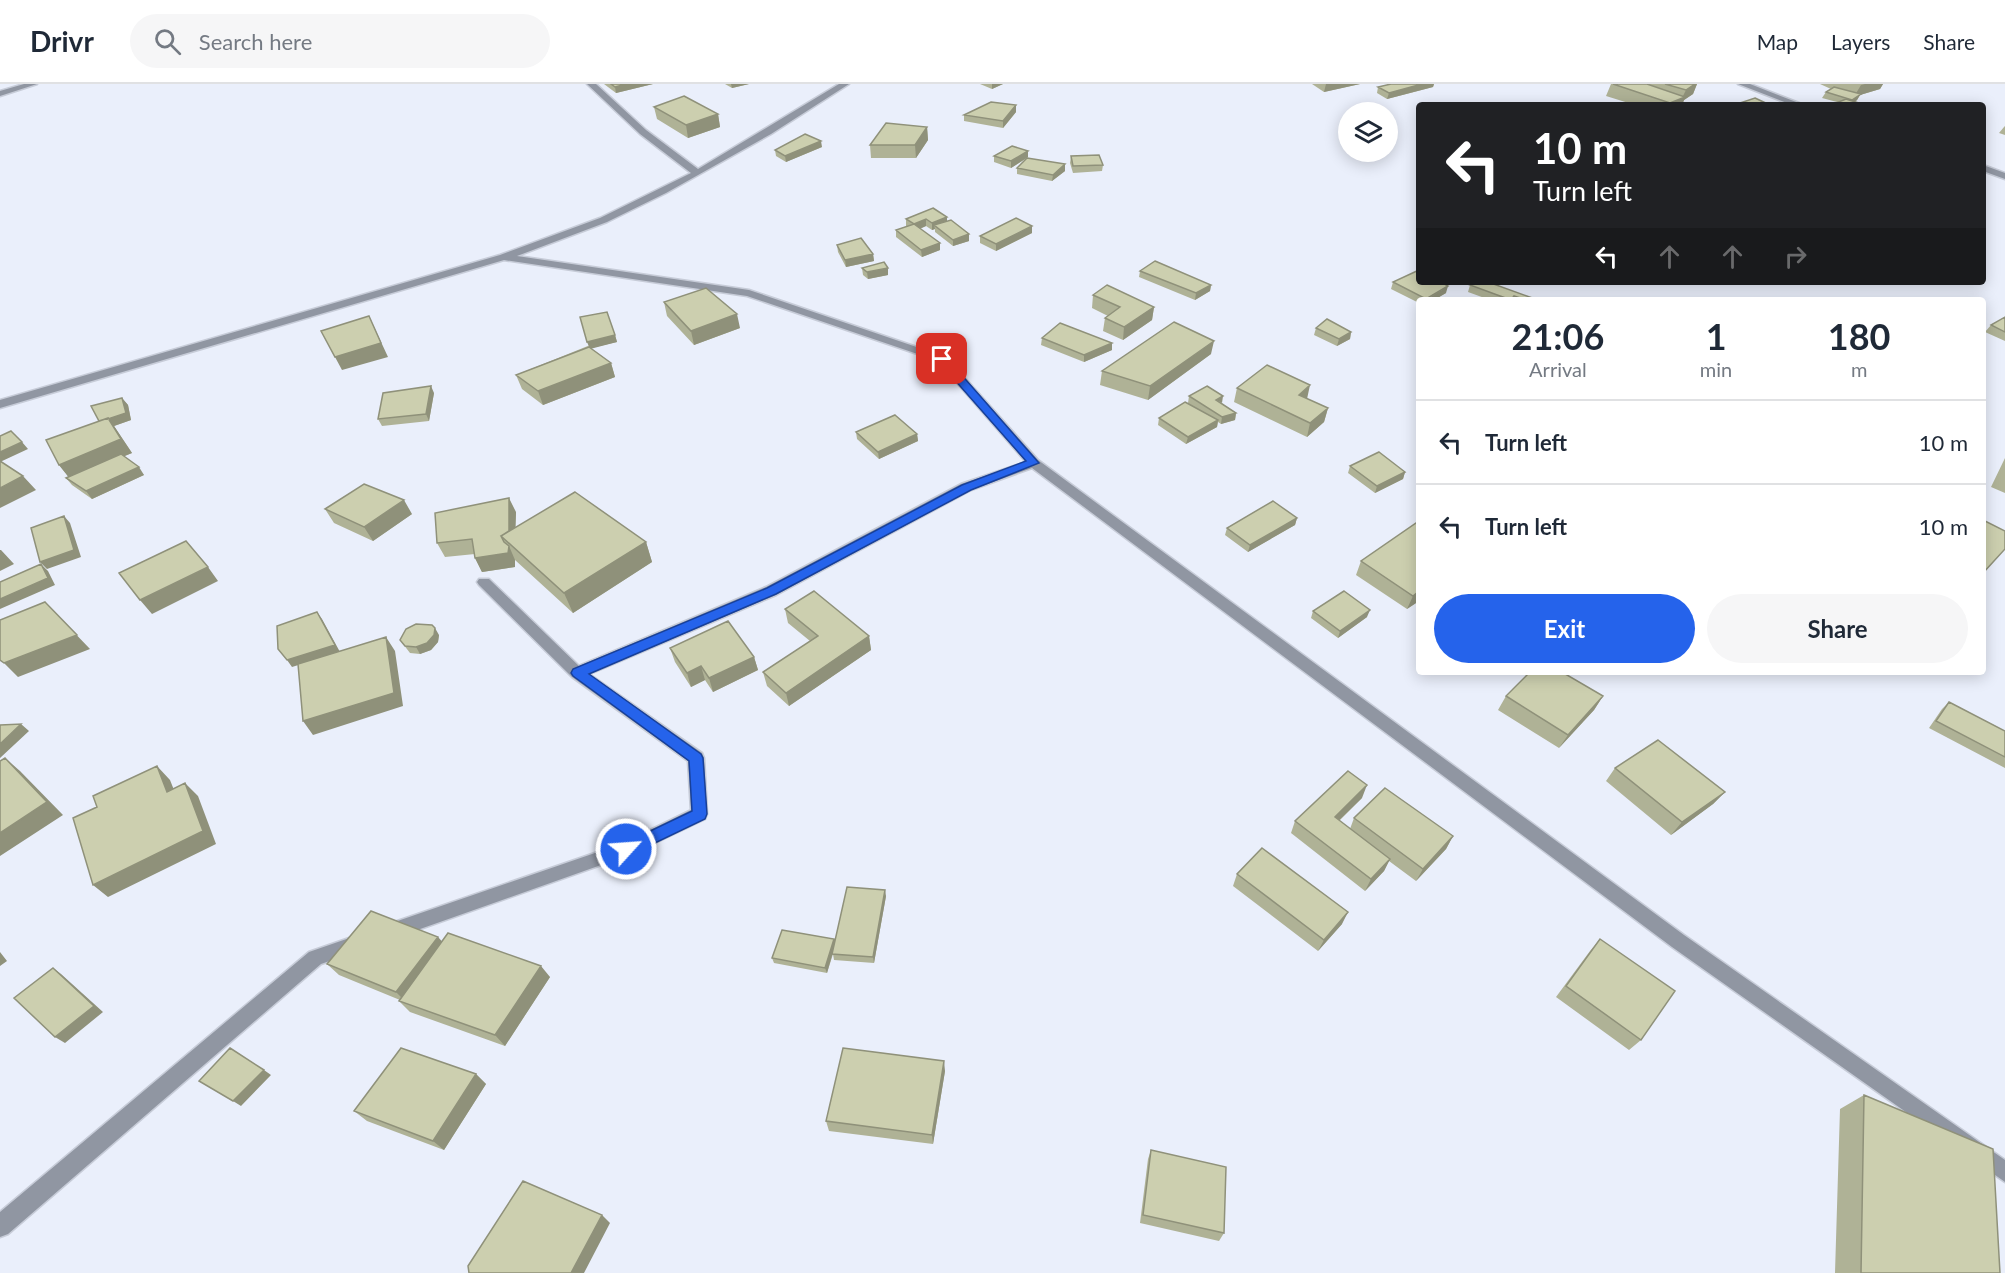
<!DOCTYPE html>
<style>
body{margin:0;font-family:Lato,sans-serif;background:#f6f6f7;color:#1f2937;height:100vh;display:flex;flex-direction:column;font-size:22px;white-space:nowrap}
*{box-sizing:border-box;margin:0}
p{font-size:20px;color:#747a83}
.icon{flex:none;width:33px;height:33px;fill:none;stroke:currentColor;stroke-width:2;stroke-linecap:round;stroke-linejoin:round}
.map{position:relative;flex:1;overflow:hidden}
.drawer{position:absolute;left:1416px;top:213px;width:570px;height:378px;display:flex;flex-direction:column;background:#fff;border-radius:6px;box-shadow:0 3px 15px #0003}
.drawer>*{flex:none}
.banner{position:absolute;left:1416px;top:18px;width:570px;height:183px;border-radius:6px;box-shadow:0 3px 15px #0003;background:#202124;color:#fff;overflow:hidden}
.controls{position:absolute;left:1338px;top:18px;display:grid;gap:12px}
.controls a{display:grid;place-items:center;width:60px;height:60px;border-radius:50%;background:#fff;box-shadow:0 3px 15px #0003;font-size:30px}
.pin{position:absolute;display:grid;place-items:center;width:51px;height:51px;color:#fff;margin:-26px;border-radius:12px;box-shadow:0 3px 9px #0006}
.me{position:absolute;width:66px;margin:-33px;rotate:64deg;stroke-linejoin:round;filter:drop-shadow(0 0 4px #0008)}
.turn{display:flex;align-items:center;gap:21px;height:126px;padding:0 18px;font-size:27px}
.turn .icon{width:78px;height:78px;stroke-width:2.5}
.turn b{display:block;font-size:42px;line-height:51px}
.lanes{display:flex;align-items:center;height:57px;padding:0 18px;background:#0003;justify-content:center;gap:30px;direction:ltr}
.lanes .off{opacity:.35}
.eta{display:flex;justify-content:space-evenly;align-items:center;height:102px;text-align:center}
.eta b{font-size:36px;font-weight:700;line-height:42px}
.cta{display:flex;gap:12px;margin-top:auto;padding:12px 18px}
.cta a{flex:1;height:69px;border-radius:36px;background:#2563eb;color:#fff;font-size:24px;font-weight:700;line-height:69px;text-align:center}
.cta a+a{background:#f6f6f7;color:#1f2937}
ul{padding:0;list-style:none}
li{display:flex;align-items:center;gap:18px;height:84px;padding:0 18px;border-top:2px solid #e0e1e3}
li div{flex:1}
li b{display:block;font-size:22px}
li em{font-style:normal}
header{display:flex;align-items:center;gap:36px;box-sizing:border-box;height:84px;padding:0 30px;background:#fff;border-bottom:2px solid #e0e1e3}
header strong{font-size:28px}
nav{display:flex;gap:33px;margin-inline-start:auto;font-size:21px}
.search{width:420px;height:54px;background:#f6f6f7;display:flex;align-items:center;gap:15px;box-sizing:border-box;padding:0 21px;border-radius:33px;color:#747a83;font-size:22px}
.map>svg:first-child{display:block}
</style>
<header>
<strong>Drivr</strong>
<div class="search"><svg class="icon" aria-label="search" viewBox="0 0 24 24"><circle cx="10" cy="10" r="6"/><path d="M15 15l6 6"/></svg>Search here</div>
<nav><a>Map</a><a>Layers</a><a>Share</a></nav>
</header>
<div class="map">
<svg width="2005" height="1189" viewBox="0 0 2005 1189">
<rect width="100%" height="100%" fill="#eaeffb"/>
<g fill="none" stroke-linecap="round" stroke-linejoin="round">
<defs>
<path id="minor" d="M24 0H37L0 12V7Z
M587 0H596L646 46 698 85 839 0H849L771 50 666 109 607 138 517 172 749 206 946 273 1038 376 1684 851 2005 1076V1098L1672 863 1032 384 971 406 776 511 589 590 702 669 704 674 707 730 705 735 632 770 389 856 383 854 380 848 383 842 621 760 691 726 688 677 572 593 479 501 477 498 479 495H489L579 582 766 503 961 400 1026 378 938 277 747 212 504 176 0 324V316L500 171 600 134 691 89 640 50Z
M1738 0H1750L1804 21H1792Z
M1983 81 2005 89V95L1983 87Z
M358 851 364 853 367 859 364 865 321 880 8 1150 0 1153V1128L309 868Z"/>
</defs>
<use href="#minor" stroke="#c7ccd8" stroke-width="3"/>
<use href="#minor" fill="#9096a2" fill-rule="evenodd"/>
</g>
<path fill="#afb296" d="M604 0H653L616 9Z
M725 0H749L732 4Z
M980 0H1003L992 5Z
M1312 0H1360L1324 8Z
M1391 0H1434L1433 3 1387 15 1377 9 1378 3Z
M1611 0H1697L1693 10 1684 16 1682 21H1635L1606 12Z
M1820 0H1883L1880 5 1860 11 1857 16 1855 18 1865 21H1835L1837 18 1822 14 1826 8 1831 5Z
M654 23 718 30 720 43 688 54 657 35Z
M1016 28 1003 44 964 37V31Z
M2005 42V51L1999 49 2004 43Z
M927 43 928 56 916 74H871L870 61Z
M822 63 786 78 776 72 775 66Z
M1028 67V73L1027 74 1065 87 1052 97 1017 90V84L1027 74 1011 84 994 78V72Z
M1071 72 1103 81 1102 87 1073 89 1070 79Z
M933 124 947 137 969 150V157L953 162 935 148V145L932 146 926 142 920 145 940 166 922 173 896 153V146L907 142H906V135Z
M1032 149 996 167 980 159V152Z
M837 161 873 170 874 177 846 183 838 168Z
M862 184 888 191 868 195 863 191Z
M1140 187 1211 201 1210 207 1195 216 1139 193Z
M1393 198 1446 209 1434 216H1419V219L1391 205Z
M1470 201 1538 216H1490L1468 208Z
M1093 211 1154 223 1152 236 1123 256 1103 247 1105 234 1108 232 1092 224Z
M664 218 740 244 694 261 667 232Z
M2005 233V257L1985 248 1991 241Z
M1316 244 1351 248 1350 255 1337 262 1314 251Z
M615 251 617 258 591 264 611 279 615 293 543 321 522 305 516 291Z
M1042 254 1112 266 1084 278 1041 261Z
M1211 270 1148 316 1100 301 1102 287Z
M1237 304 1307 315 1328 324 1324 338 1307 353 1234 318Z
M434 309 429 337 382 342 378 335Z
M1189 312 1221 319 1236 329 1235 336 1221 340 1218 338 1217 343 1186 360 1158 341 1159 334 1188 319Z
M122 314 128 321 131 336 114 342 132 369 124 372 144 391 92 415 72 401 66 394 69 393 59 381 99 337Z
M856 348 917 350 918 357 879 375 857 355Z
M2005 374V409L1991 403Z
M1350 382 1405 388 1403 395 1375 409 1348 389Z
M325 425 412 430 373 457 334 439Z
M516 428 515 443 646 458 652 478 573 529 515 476V483L482 488 475 474V470L445 473 437 459Z
M1297 434 1295 441 1248 468 1225 451 1227 444Z
M1419 437V517L1407 525 1356 491 1361 477Z
M785 525 869 552 871 566 789 622 767 602 763 588 810 557 788 539Z
M1313 527 1367 533 1338 554 1311 534Z
M439 551 438 558 431 566 420 570 410 569 400 556Z
M670 564 754 573 758 586 713 608 705 596 691 603 675 578Z
M1506 612H1603L1594 626 1559 664 1498 626Z
M1949 618 2005 647V684L1929 644 1942 625Z
M1615 684 1725 708 1713 720 1671 751 1606 697Z
M1362 714 1339 737 1350 745 1354 734 1453 752 1446 765 1416 797 1389 777 1384 787 1365 807 1291 749 1295 737Z
M1237 790 1342 840 1318 867 1233 802Z
M886 812 874 879 834 876 833 870 827 889 774 879 772 874 835 859Z
M1600 855 1641 956 1629 966 1556 913 1590 867Z
M442 857 550 893 505 962 410 928 399 917 400 916 339 891 327 880Z
M945 987 933 1060 829 1047 826 1037Z
M476 990 486 1000 444 1066 367 1037 354 1027Z
M1864 1011 2000 1189H1835L1840 1025Z
M1151 1066 1224 1149 1219 1157 1140 1139 1148 1075Z"/>
<path fill="#8f917a" d="M626 0H653L616 9 615 3Z
M731 0H749L732 4Z
M992 0H1003L992 5Z
M1326 0H1360L1324 8Z
M1422 0H1434L1433 3 1387 15 1389 9Z
M1695 0H1697L1693 10 1684 16 1682 21H1669L1670 19 1682 14 1686 6Z
M1865 0H1883L1880 5 1860 11 1857 16 1849 21 1861 1Z
M1016 21V28L1003 44V37Z
M718 30 720 43 688 54 686 41Z
M927 43 928 56 916 74 915 61Z
M821 57 822 63 786 78 785 72Z
M1028 67V73L1011 84V77Z
M1065 80V87L1052 97 1053 91Z
M947 133V139L934 141 935 145 932 146V139Z
M926 135V142L914 147V140Z
M1032 142V149L996 167V160Z
M969 150V157L953 162V156Z
M940 159V166L922 173 921 166Z
M873 170 874 177 846 183 845 176Z
M888 184V191L868 195 867 188Z
M1211 201 1210 207 1195 216 1196 209Z
M1448 202 1446 209 1434 216H1426Z
M1154 223 1152 236 1123 256 1124 243Z
M737 230 740 244 694 261 691 247Z
M369 232 388 273 342 286 335 273Z
M1351 248 1350 255 1337 262 1339 255Z
M615 251 617 258 590 265 587 258Z
M1214 257 1211 270 1148 316 1150 302Z
M1112 259V266L1084 278V271Z
M611 279 615 293 543 321 538 307Z
M1310 301 1307 315 1299 311Z
M431 302 434 309 429 337 426 330Z
M1223 312 1222 319 1216 316Z
M122 314 128 321 131 336 114 342 132 369 70 395 59 381Z
M1328 324 1324 338 1307 353 1310 339Z
M1236 329 1235 336 1221 340 1222 333Z
M1218 336 1217 343 1186 360 1188 353Z
M917 350 918 357 879 375 878 368Z
M22 358 28 365 0 378V368Z
M139 383 144 391 92 415 86 407Z
M1405 388 1403 395 1375 409 1377 402Z
M23 392 36 406 0 424V404Z
M509 414 516 428 515 464 506 456Z
M404 416 412 430 373 457 364 443Z
M64 432 70 439 81 473 47 485 40 478Z
M1297 434 1295 441 1248 468 1250 461Z
M646 458 652 478 573 529 564 509Z
M509 462 515 476V483L482 488 475 474Z
M0 466H1L14 480 0 487Z
M41 480 48 487 55 501 0 525V515Z
M208 483 218 497 152 530 140 516Z
M1419 507V517L1407 525 1413 512Z
M45 518 90 565 18 593 4 579Z
M1370 526 1367 533 1338 554 1340 547Z
M317 528 322 535 340 568 292 583 287 576Z
M435 544 439 551 438 558 431 566 420 570 416 563Z
M869 552 871 566 789 622 786 609Z
M386 553 395 567 403 622 313 651 303 637Z
M754 573 758 586 713 608 709 594Z
M701 582 705 596 691 603 687 589Z
M1603 612 1594 626 1559 664 1568 651Z
M21 640 29 647 0 674V660Z
M5 674 20 687 63 731 0 772V749Z
M157 682 170 696 180 721 167 708Z
M185 699 198 712 216 760 108 813 93 801Z
M1367 701 1362 714 1329 746 1335 733Z
M1725 708 1713 720 1671 751 1682 738Z
M1453 752 1446 765 1416 797 1423 785Z
M1390 775 1384 787 1365 807 1371 795Z
M885 806 886 812 874 879 873 873Z
M1348 828 1342 840 1318 867 1324 856Z
M438 853 448 864 407 919 396 908Z
M834 855 835 861 827 889 825 884Z
M0 868 7 877 0 882Z
M541 882 550 893 505 962 495 951Z
M53 884 61 890 103 928 65 959 55 953Z
M944 977 945 987 933 1060 932 1051Z
M264 986 271 991 241 1022 233 1017Z
M476 990 486 1000 444 1066 433 1057Z
M602 1131 610 1139 584 1189H571Z"/>
<path fill="#cccfaf" stroke="#8f917a" stroke-width="1.5" d="M611 0H626L615 3Z
M1391 0H1422L1389 9 1378 3Z
M1613 0H1647L1685 13 1670 19Z
M1665 0H1695L1686 6Z
M1834 3 1861 10 1852 16 1826 8Z
M684 12 718 30 686 41 654 23Z
M1755 14 1770 21H1734Z
M1846 15 1865 21H1844L1836 19Z
M991 18 1016 21 1003 37 964 31Z
M886 39 927 43 915 61H870Z
M805 50 821 57 785 72 775 66Z
M1012 62 1028 67 1011 77 994 72Z
M1099 71 1103 81 1073 82 1071 72Z
M1027 74 1065 80 1053 91 1017 84Z
M933 124 947 133 932 139 926 135 914 140 906 135Z
M1016 134 1032 142 996 160 980 152Z
M951 136 969 150 953 156 934 141Z
M914 140 940 159 921 166 896 146Z
M861 154 873 170 845 176 837 161Z
M1155 177 1211 201 1196 209 1140 187Z
M884 178 888 184 867 188 862 184Z
M1419 186V198H1441L1448 202 1426 215 1393 198Z
M1477 198H1488L1538 216H1526L1514 212 1511 216 1470 201Z
M1107 201 1154 223 1124 243 1105 234 1120 223 1093 211Z
M706 204 737 230 691 247 664 218Z
M1514 212 1526 216H1511Z
M607 228 615 251 587 258 580 233Z
M369 232 381 259 335 273 321 247Z
M2005 233V248L1991 241Z
M1327 235 1351 248 1339 255 1316 244Z
M1174 238 1214 257 1150 302 1102 287Z
M1060 239 1112 259 1084 271 1042 254Z
M589 263 611 279 538 307 516 291Z
M1267 281 1310 301 1299 311 1328 324 1310 339 1237 304Z
M431 302 426 330 378 335 383 309Z
M1207 302 1223 312 1216 316 1236 329 1222 333 1189 312Z
M122 314 126 329 108 335V334L99 337 91 322Z
M1185 318 1218 336 1188 353 1159 334Z
M895 331 917 350 878 368 856 348Z
M108 334 121 355 59 381 46 356Z
M11 347 22 358 0 368V352Z
M1379 368 1405 388 1377 402 1350 382Z
M121 370 139 383 86 407 66 394Z
M0 377 23 392 0 404Z
M364 400 404 416 364 443 325 425Z
M575 408 646 458 564 509 501 452Z
M509 414V447L501 452 504 458 509 462 508 469 475 474 472 455 437 459 435 429Z
M1273 417 1297 434 1250 461 1227 444Z
M64 432 74 466 40 478 31 444Z
M1983 436 2005 447V465L1983 489Z
M1419 437V507L1413 512 1361 477Z
M186 457 208 483 140 516 119 489Z
M41 480 48 494 0 515V498Z
M814 507 869 552 786 609 763 588 818 552 785 525Z
M1344 507 1370 526 1340 547 1313 527Z
M45 518 77 551 4 579 0 576V536Z
M317 528 335 561 287 576 278 565 277 542Z
M728 537 754 573 709 594 701 582 687 589 670 564Z
M416 540 432 541 435 544 434 551 427 559 416 563 405 562 400 556 406 545Z
M386 553 394 609 303 637 298 580Z
M1530 588H1562L1603 612 1568 651 1506 612Z
M1949 618 2005 647V673L1936 637Z
M21 640 0 660V641Z
M1658 656 1725 708 1682 738 1615 684Z
M5 674 47 718 0 749V677Z
M157 682 167 708 185 699 203 747 93 801 73 734 97 723 93 712Z
M1348 687 1367 701 1335 733 1390 775 1371 795 1295 737Z
M1385 704 1453 752 1423 785 1354 734Z
M1262 764 1348 828 1324 856 1237 790Z
M847 803 885 806 873 873 832 870Z
M371 827 438 853 396 908 327 880Z
M782 846 834 855 825 884 772 874Z
M448 849 541 882 495 951 399 917Z
M1600 855 1675 907 1641 956 1566 902Z
M53 884 94 922 55 953 14 914Z
M230 964 264 986 233 1017 199 997Z
M401 964 476 990 433 1057 354 1027Z
M843 964 944 977 932 1051 826 1037Z
M1864 1011 1993 1065 2000 1189H1861Z
M1151 1066 1226 1083 1224 1149 1143 1131Z
M523 1097 602 1131 571 1189H469L468 1182Z"/>
<path fill="#2563eb" stroke="#184099" stroke-width="1.5" d="M938 272H945L1039 379 971 406 776 510 589 590 701 670 703 674 707 730 705 735 632 770 626 772 621 770 619 765 621 761 692 727 689 677 573 592 571 589 573 585 767 504 962 401 1026 377 938 277Z"/>
</svg>
<div class="controls">
<a><svg class="icon" aria-label="layers" viewBox="0 0 24 24"><path d="M12 4l9 5-9 5-9-5zM3 14l9 5 9-5"/></svg></a>
</div>
<div class="pin" style="left:942px;top:275px;background:#d93025"><svg class="icon" aria-label="arrive" viewBox="0 0 24 24"><path d="M6 21V4h12l-3 4 3 4H6"/></svg></div>
<svg class="me" style="left:626px;top:765px" viewBox="-20 -20 40 40"><circle r="17" fill="#2563eb" stroke="#fff" stroke-width="3"/><path d="M0-11L8 9 0 5-8 9z" fill="#fff"/></svg>
<div class="banner">
<div class="turn"><svg class="icon" aria-label="left" viewBox="0 0 24 24"><path d="M17 20v-9H6M10 6l-5 5 5 5"/></svg><div><b>10 m</b>Turn left</div></div>
<div class="lanes"><svg class="icon" aria-label="left" viewBox="0 0 24 24"><path d="M17 20v-9H6M10 6l-5 5 5 5"/></svg><svg class="icon off" aria-label="ahead" viewBox="0 0 24 24"><path d="M12 20V5M6 11l6-6 6 6"/></svg><svg class="icon off" aria-label="ahead" viewBox="0 0 24 24"><path d="M12 20V5M6 11l6-6 6 6"/></svg><svg class="icon off" aria-label="right" viewBox="0 0 24 24"><path d="M7 20v-9h11M14 6l5 5-5 5"/></svg></div>
</div>
<section class="drawer">
<div class="eta">
<div><b>21:06</b><p>Arrival</p></div>
<div><b>1</b><p>min</p></div>
<div><b>180</b><p>m</p></div>
</div>
<ul>
<li><svg class="icon" aria-label="left" viewBox="0 0 24 24"><path d="M17 20v-9H6M10 6l-5 5 5 5"/></svg><div><b>Turn left</b></div><em>10 m</em></li>
<li><svg class="icon" aria-label="left" viewBox="0 0 24 24"><path d="M17 20v-9H6M10 6l-5 5 5 5"/></svg><div><b>Turn left</b></div><em>10 m</em></li>
</ul>
<div class="cta"><a>Exit</a><a>Share</a></div>
</section>
</div>
